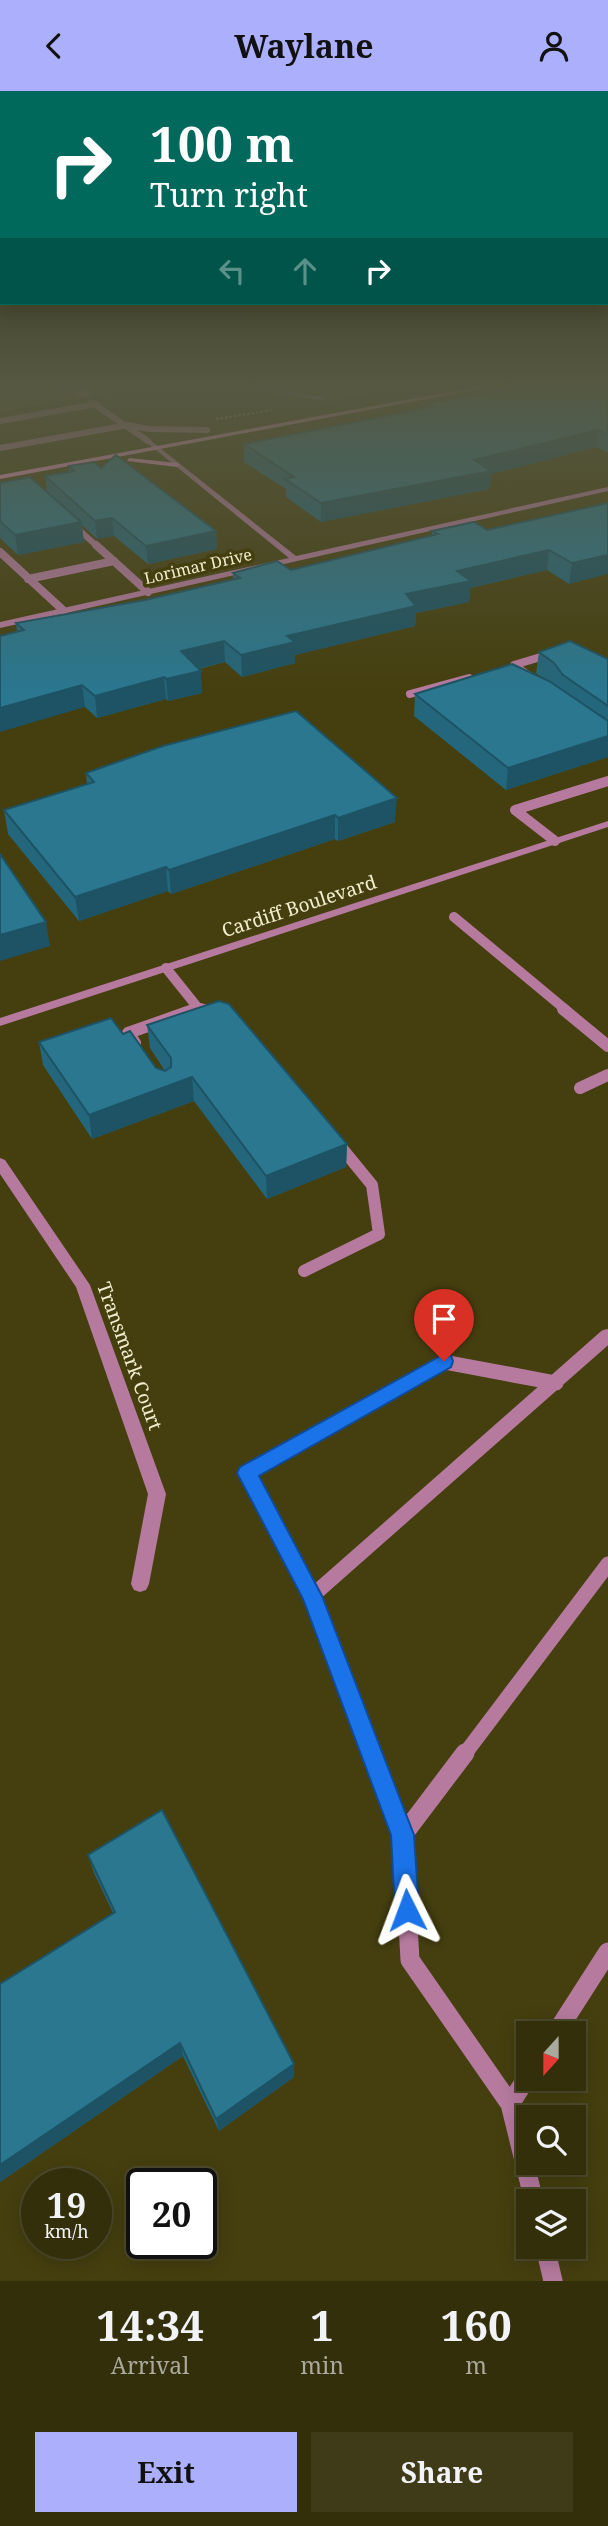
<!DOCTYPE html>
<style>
body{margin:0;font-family:"Noto Serif",serif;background:#3f3b19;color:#f1f3f6;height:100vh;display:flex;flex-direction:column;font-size:26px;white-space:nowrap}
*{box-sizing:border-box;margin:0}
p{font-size:23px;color:#a9a99d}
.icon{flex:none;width:38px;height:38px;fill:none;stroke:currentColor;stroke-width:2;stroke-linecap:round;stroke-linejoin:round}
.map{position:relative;height:2190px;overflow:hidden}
.sheet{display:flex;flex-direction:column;background:#342f0b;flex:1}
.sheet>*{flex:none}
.top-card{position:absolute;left:0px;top:0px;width:609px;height:214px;box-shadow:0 4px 18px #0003,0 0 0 2px #4e4a2c;background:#00695c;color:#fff;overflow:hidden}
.needle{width:46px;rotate:201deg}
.fabs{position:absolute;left:516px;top:1930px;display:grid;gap:14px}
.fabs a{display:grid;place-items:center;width:70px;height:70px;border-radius:0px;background:#342f0b;box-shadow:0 4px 18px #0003,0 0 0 2px #4e4a2c;font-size:35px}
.speed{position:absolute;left:21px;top:2077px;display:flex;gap:14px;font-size:35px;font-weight:700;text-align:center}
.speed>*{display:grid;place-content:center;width:91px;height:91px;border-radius:50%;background:#342f0b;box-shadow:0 4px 18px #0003,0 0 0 2px #4e4a2c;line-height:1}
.speed small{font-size:18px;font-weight:400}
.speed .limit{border:4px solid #111;border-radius:10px;background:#fff;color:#111}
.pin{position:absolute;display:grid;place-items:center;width:60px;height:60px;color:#fff;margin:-72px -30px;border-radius:50% 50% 50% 0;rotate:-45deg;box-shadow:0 0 7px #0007}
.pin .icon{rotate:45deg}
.me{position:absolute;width:77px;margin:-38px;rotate:357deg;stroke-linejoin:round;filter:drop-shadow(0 0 5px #0008)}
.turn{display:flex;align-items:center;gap:24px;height:147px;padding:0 35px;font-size:32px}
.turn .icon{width:91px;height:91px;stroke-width:2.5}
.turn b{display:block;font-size:49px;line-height:60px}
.lanes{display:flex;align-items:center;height:66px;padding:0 35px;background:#0003;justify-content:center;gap:35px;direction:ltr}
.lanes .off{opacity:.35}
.eta{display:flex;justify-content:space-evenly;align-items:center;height:119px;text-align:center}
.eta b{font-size:42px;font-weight:700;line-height:49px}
.action{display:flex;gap:14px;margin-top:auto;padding:14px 35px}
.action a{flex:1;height:80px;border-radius:0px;background:#acaffb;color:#111;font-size:28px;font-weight:700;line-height:80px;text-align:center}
.action a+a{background:#3f3b19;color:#f1f3f6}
header{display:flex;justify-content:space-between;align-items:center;height:91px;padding:0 35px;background:#acaffb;color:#111;font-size:32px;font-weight:700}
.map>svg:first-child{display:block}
</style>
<header><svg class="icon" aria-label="back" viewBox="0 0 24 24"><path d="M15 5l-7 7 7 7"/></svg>Waylane<svg class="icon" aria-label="person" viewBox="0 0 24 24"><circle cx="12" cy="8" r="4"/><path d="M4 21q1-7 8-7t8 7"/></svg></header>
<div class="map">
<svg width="608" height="2190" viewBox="0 0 608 2190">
<rect width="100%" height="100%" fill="#453f0f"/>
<path fill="#61591b" d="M0 293H160L0 321Z
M245 293H417L331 310 278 304Z"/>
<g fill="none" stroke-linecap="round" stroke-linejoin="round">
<path stroke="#7f7aae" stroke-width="3.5" d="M256 293 276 300 323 308"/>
<path stroke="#a39e77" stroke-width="2" stroke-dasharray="2.5 2" stroke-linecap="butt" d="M216 328 273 319"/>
<path stroke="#b67a9f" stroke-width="6" d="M58 293 84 304 87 301 77 293
M91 311 148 350
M0 330 97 313
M0 357 128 334 149 338 207 339
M70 431 98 456"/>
<path stroke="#b67a9f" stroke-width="8" d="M96 454 148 501
M0 461 64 520
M28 488 114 470
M528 584 514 574 554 562
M410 603 469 587"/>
<path stroke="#b67a9f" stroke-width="10" d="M555 750 515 719 608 690
M454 826 566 919
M166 877 198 917 206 919
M191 919 198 917"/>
<path stroke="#b67a9f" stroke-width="12" d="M200 918 212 921
M563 918 608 955
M135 952 128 942 196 918
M580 997 608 984
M304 1180 379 1143 372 1094 336 1050
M604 1248 608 1244"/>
<path stroke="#b67a9f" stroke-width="15" d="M312 1505 247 1382 444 1271 556 1292
M372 1664 312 1505 606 1246
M464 1664 608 1473"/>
<path stroke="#b67a9f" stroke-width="19" d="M372 1662 403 1744 465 1662
M403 1744 410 1869 510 2013 534 2110
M556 1942 608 1861
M510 2013 528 1985
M545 2156 553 2190"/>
<path fill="#b67a9f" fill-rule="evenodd" d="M146 349H150L296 465 608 396V400L0 537V531L289 467 146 351Z
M608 730V736L0 935V927Z
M0 1067 5 1069 90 1194 166 1403 149 1493 146 1499 140 1501 134 1499 131 1493 148 1403 76 1196 0 1083Z"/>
<path fill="#f99ad6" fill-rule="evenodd" d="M492 293H507L0 388V384Z
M129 367 177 372 180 374 177 376 127 370Z"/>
</g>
<path fill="#24667b" d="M608 293V362L596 356 491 383 489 398 321 431 286 406V398L244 371V353L426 317V313L498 300V298Z
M69 375 101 377 216 440 217 458 148 473 114 445 97 448 82 434 84 451 18 464 0 447V392L47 400 45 385 69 381Z
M608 412 569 493 547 479 470 497 469 511 416 522 415 535 295 564V572L242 586 225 571 199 578 202 602 168 610 166 608 97 627 85 616 17 541 16 532 145 509 233 489V482L291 479 432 445V440L487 439Z
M539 561 608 568V666L506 699 414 625 415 603 545 588 536 582Z
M86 682 395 731 338 750 335 748 171 803 168 800 79 830 8 743 4 719 87 693Z
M147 934 347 1053 346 1076 267 1108 194 1010 92 1048 43 974 39 951 123 943 156 977 165 980 150 957Z
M88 1764 294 1986 219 2040 183 1965 0 2091V1893L113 1822 94 1782Z"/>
<path fill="#1d5364" d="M598 339 596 356 491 383 489 398 321 431V412L474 369Z
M112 427 114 445 97 448 95 430Z
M81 431 84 451 18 464 15 444Z
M216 440 217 458 148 473 146 455Z
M549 459 547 479 470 497 469 511 416 522 415 535 295 564V572L242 586 241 564 287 545 406 503 457 480Z
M608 464V483L569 493 572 472Z
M224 550 225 571 182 581 181 560Z
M201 580 202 602 168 610 166 588Z
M164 586 166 608 97 627 95 605Z
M82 594 85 616 0 641V617Z
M608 645V666L506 699 508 677Z
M397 707 395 731 338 750V727Z
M335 724V748L171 803 169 779Z
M166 776 168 800 79 830 75 806Z
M46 831 50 855 0 870V844Z
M192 986 194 1010 92 1048 89 1024Z
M347 1053 346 1076 267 1108 266 1085Z
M180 1952 183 1965 0 2091V2074Z
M294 1973V1986L219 2040 216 2028Z"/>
<path fill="#2a778f" stroke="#1d5364" stroke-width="2" d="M524 293H608V343L598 339 474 369 491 380 321 412 285 388 294 386 244 353 432 316 426 313 500 299 498 298Z
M116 364 216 440 146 455 112 427 95 430 45 385 74 380 69 375 94 371 101 377Z
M30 386 81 431 15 444 0 430V392Z
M608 412V464L572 472 549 459 457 480 471 490 406 503 416 515 287 545 295 551 241 564 224 550 181 560 201 580 166 588 164 586 95 605 82 594 0 617V545L24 539 16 532 145 509 240 487 233 482 277 470 291 479 438 443 432 440 474 431 487 439Z
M570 550 608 568V615L563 584 554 572 539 561Z
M512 573 549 590 608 630V645L508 677 415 603Z
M296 620 397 707 338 727 335 724 169 779 166 776 75 806 4 719 94 691 86 682 163 655Z
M0 763 46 831 0 844Z
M219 910 229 913 347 1053 266 1085 192 986 89 1024 39 951 111 927 123 943 130 940 156 977 165 980 171 976V967L147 934Z
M162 1719 294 1973 216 2028 180 1952 0 2074V1893L115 1821 88 1764Z"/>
<linearGradient id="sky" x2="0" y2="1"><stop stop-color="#262308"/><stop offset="0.49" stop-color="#565842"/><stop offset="1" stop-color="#565842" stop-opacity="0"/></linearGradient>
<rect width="608" height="600" fill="url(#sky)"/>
<path fill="#1a73e8" stroke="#114b97" stroke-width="2" d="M444 1263 451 1265 453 1270 451 1276 259 1385 322 1505 414 1744 419 1819 416 1827 407 1831 399 1827 395 1819 391 1744 303 1508 237 1382 240 1376Z"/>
<g text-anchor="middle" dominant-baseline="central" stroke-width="7" stroke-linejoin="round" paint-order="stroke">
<g font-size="16" fill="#f1edce" stroke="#453f0f">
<text transform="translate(198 475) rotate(-13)">Lorimar Drive</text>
</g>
<g font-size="19" fill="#f1edce" stroke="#453f0f">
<text transform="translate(299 815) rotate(-18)">Cardiff Boulevard</text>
<text transform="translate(130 1265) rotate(70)">Transmark Court</text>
</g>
</g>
</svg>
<div class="fabs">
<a><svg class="needle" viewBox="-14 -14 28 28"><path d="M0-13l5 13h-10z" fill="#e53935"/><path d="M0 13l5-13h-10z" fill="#a9a99d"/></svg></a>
<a><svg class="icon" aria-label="search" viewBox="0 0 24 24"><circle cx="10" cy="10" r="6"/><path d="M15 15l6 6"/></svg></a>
<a><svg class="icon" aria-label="layers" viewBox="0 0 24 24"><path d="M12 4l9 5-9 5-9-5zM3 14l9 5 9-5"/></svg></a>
</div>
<div class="speed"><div>19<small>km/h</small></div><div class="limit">20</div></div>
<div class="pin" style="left:444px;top:1270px;background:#d93025"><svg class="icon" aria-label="arrive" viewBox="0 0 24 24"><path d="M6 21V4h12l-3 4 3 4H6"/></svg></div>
<svg class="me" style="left:407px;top:1819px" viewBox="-20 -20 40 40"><path d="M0-17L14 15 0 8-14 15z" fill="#1a73e8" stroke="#fff" stroke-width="4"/></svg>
<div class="top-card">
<div class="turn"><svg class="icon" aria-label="right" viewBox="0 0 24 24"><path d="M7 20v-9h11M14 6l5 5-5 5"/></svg><div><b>100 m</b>Turn right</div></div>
<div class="lanes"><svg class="icon off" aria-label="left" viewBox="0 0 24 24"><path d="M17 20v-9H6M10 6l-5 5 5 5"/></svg><svg class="icon off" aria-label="ahead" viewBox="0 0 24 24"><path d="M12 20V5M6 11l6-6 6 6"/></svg><svg class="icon" aria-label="right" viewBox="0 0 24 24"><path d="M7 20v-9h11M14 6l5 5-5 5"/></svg></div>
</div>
</div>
<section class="sheet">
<div class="eta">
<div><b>14:34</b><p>Arrival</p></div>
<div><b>1</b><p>min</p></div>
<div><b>160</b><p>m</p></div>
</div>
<div class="action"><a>Exit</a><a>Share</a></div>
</section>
